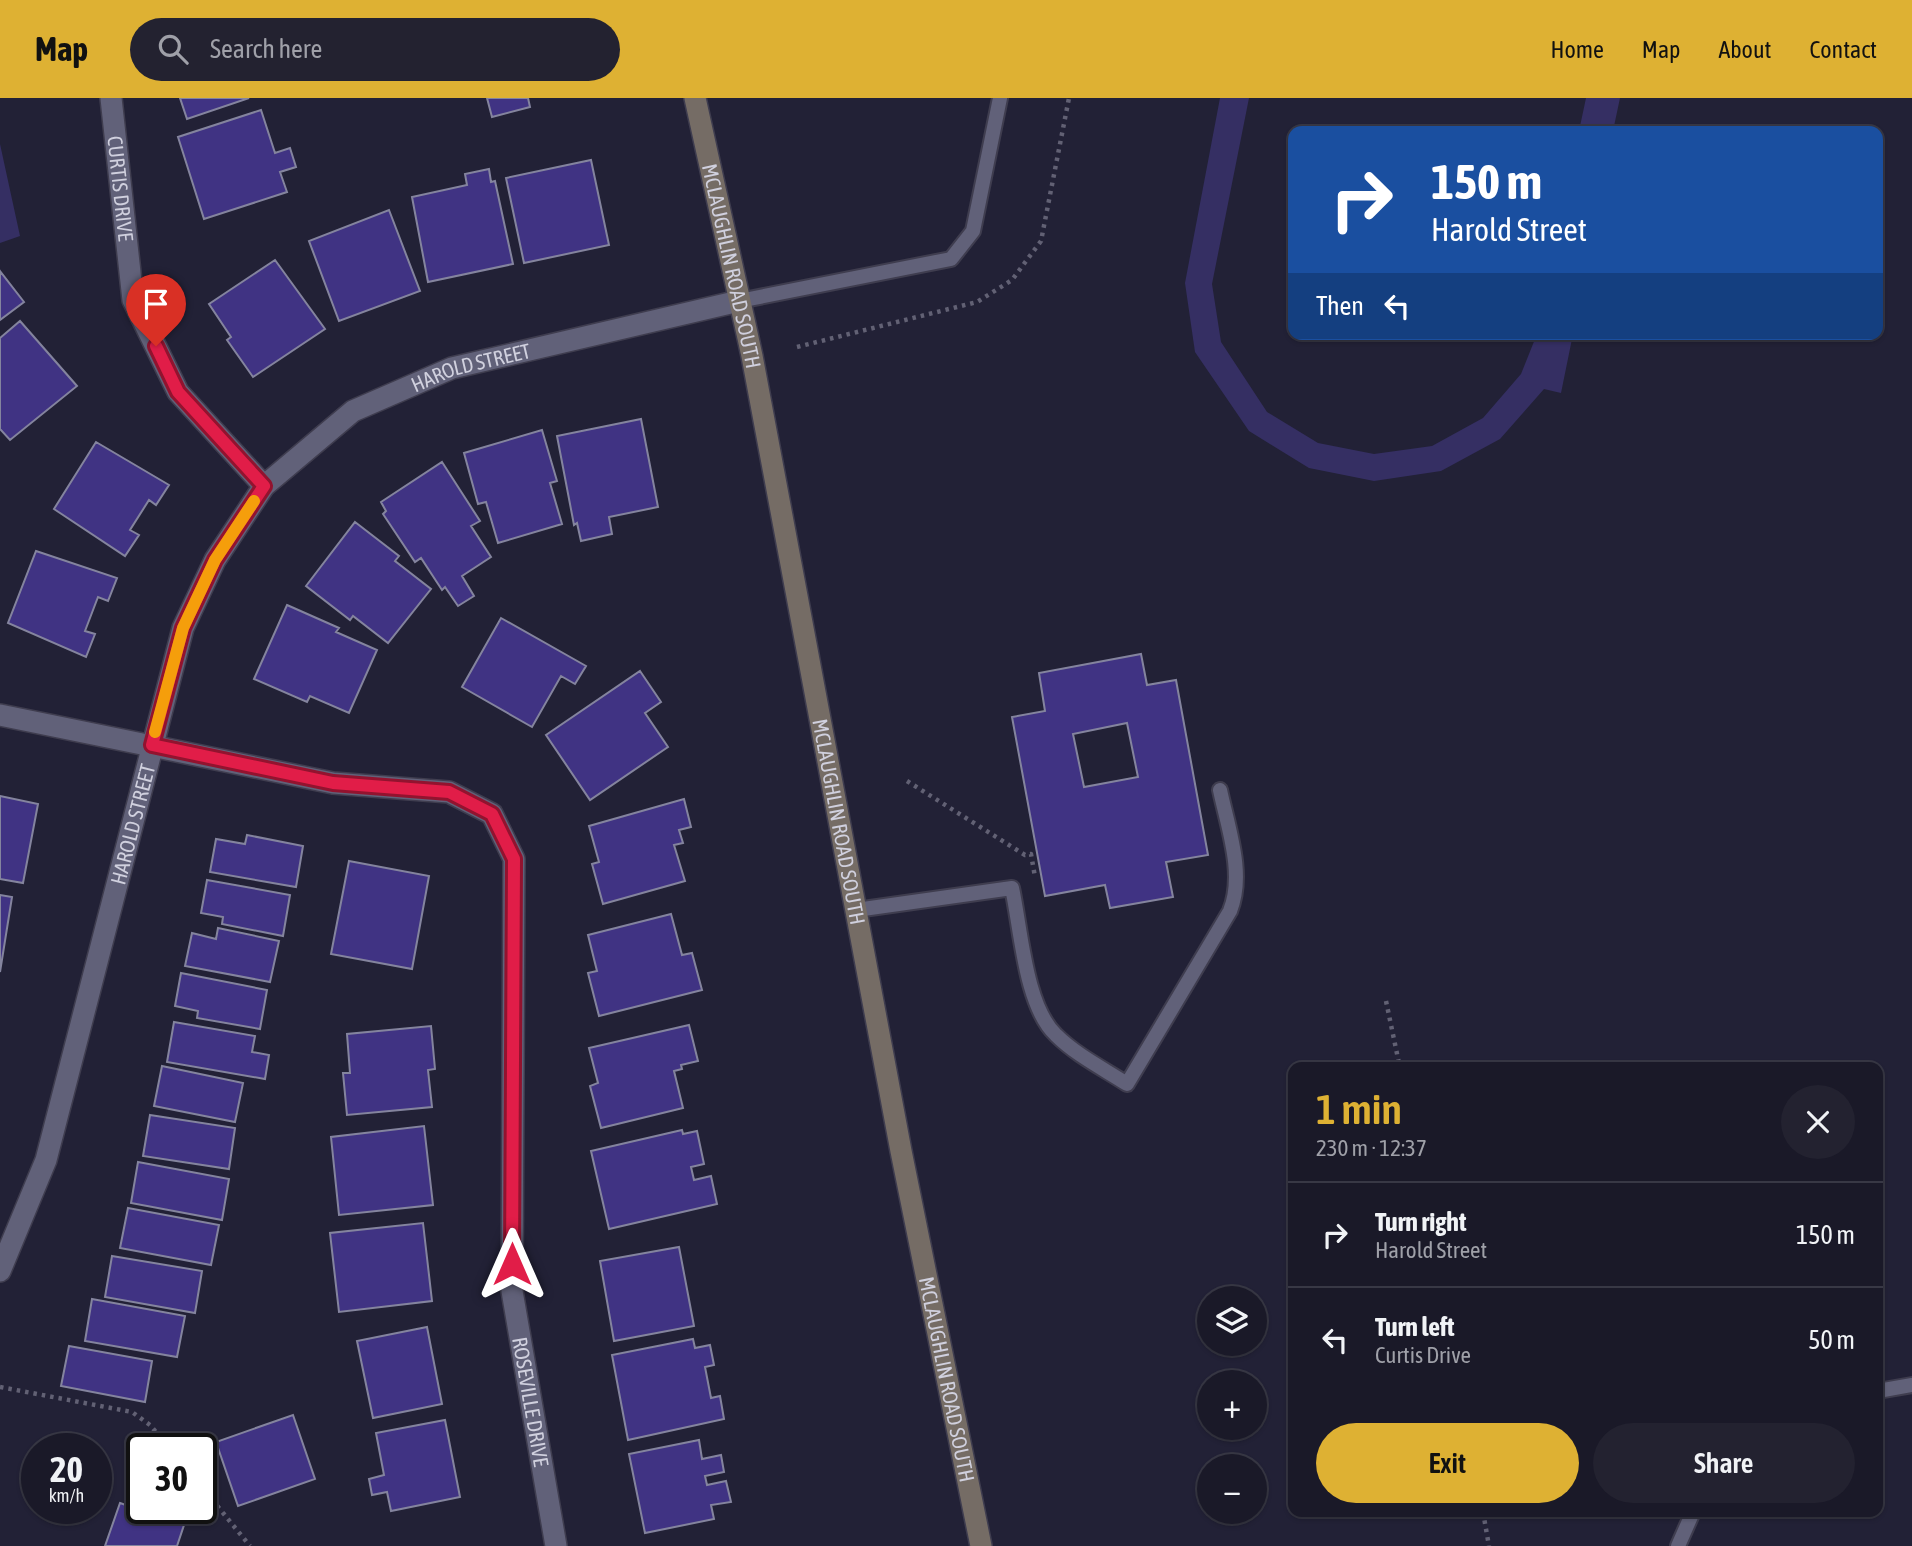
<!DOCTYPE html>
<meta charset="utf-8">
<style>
body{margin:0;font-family:"Asap Condensed",sans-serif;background:#232230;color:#f1f3f6;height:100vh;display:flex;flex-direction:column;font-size:26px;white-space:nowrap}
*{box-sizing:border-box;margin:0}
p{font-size:23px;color:#9fa0a8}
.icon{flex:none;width:38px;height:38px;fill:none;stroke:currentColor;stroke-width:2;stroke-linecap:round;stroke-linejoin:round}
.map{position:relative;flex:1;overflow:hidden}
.details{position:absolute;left:1288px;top:964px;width:595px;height:455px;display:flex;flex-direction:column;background:#1a1928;border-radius:14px;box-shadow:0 2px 5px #0004,0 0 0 2px #383845}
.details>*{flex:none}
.guide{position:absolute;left:1288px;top:28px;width:595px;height:214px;border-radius:14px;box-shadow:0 2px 5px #0004,0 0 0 2px #383845;background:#1a4fa0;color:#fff;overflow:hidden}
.fabs{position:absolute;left:1197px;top:1188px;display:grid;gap:14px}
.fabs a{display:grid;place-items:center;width:70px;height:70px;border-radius:50%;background:#1a1928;box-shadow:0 2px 5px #0004,0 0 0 2px #383845;font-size:35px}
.speed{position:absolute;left:21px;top:1335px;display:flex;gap:14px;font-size:35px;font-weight:700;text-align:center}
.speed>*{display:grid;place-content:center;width:91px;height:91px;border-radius:50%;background:#1a1928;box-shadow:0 2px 5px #0004,0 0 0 2px #383845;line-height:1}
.speed small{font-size:18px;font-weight:400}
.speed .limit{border:4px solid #111;border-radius:10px;background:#fff;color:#111}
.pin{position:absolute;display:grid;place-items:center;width:60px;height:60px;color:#fff;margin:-72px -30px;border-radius:50% 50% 50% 0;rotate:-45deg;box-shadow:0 0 7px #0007}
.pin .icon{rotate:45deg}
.me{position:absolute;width:77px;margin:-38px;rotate:0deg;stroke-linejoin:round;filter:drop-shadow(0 0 5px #0008)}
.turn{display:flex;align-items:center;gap:24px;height:147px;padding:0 28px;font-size:32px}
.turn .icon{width:91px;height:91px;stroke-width:2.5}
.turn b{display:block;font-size:49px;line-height:60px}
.then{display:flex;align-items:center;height:66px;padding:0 28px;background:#0003;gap:14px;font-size:26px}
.round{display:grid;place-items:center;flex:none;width:74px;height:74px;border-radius:37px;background:#232230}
.overview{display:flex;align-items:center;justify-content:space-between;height:119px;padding:0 28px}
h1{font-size:42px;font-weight:600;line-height:52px;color:#deb133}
.action{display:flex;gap:14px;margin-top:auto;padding:14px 28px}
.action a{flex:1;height:80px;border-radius:42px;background:#deb133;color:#111;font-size:28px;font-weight:600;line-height:80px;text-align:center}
.action a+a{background:#232230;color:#f1f3f6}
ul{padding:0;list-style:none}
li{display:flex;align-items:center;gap:21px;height:105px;padding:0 28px;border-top:2px solid #383845}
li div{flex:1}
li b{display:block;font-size:26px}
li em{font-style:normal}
header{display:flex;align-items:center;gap:42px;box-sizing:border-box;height:98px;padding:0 35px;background:#deb133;color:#111}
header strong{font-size:33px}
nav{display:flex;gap:38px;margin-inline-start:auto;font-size:24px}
.search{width:490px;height:63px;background:#232230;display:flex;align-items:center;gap:18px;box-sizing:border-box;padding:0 24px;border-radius:38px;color:#9fa0a8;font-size:26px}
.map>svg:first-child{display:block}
</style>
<header>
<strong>Map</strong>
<div class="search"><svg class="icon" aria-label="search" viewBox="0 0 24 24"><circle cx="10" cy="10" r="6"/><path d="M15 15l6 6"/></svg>Search here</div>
<nav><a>Home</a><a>Map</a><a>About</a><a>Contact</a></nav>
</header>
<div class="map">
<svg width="1912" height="1448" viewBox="0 0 1912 1448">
<rect width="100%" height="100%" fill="#222136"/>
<path fill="#352f63" d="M1220 0H1249L1212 186 1221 244 1267 314 1318 345 1374 356 1432 348 1483 320 1521 276 1537 236H1573L1561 295 1544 291 1500 341 1441 373 1374 383 1309 370 1249 333 1195 254 1185 185Z
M1586 0H1620L1613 33H1579Z
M0 46 20 138 0 145Z"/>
<path fill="#403383" stroke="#84849e" stroke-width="2" fill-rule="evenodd" d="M180 0H249L187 21Z
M487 0H528L530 9 492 19Z
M261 12 275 55 290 50 296 69 280 74 287 94 204 121 178 39Z
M591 62 609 147 524 165 506 80Z
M489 71 491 84 495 83 513 166 428 184 412 99 467 87 465 76Z
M389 112 420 193 339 223 309 143Z
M275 162 325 231 253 279 227 242 231 239 209 206Z
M0 173 24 204 0 222Z
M20 223 77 288 10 342 0 331V240Z
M641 321 658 409 609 419 612 436 581 443 577 425 574 427 557 338Z
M542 332 557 383 550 385 562 426 498 445 486 404 478 406 464 355Z
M96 344 169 387 156 407 149 402 130 432 139 437 125 458 54 411Z
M442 364 480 423 471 428 491 459 462 478 474 498 458 508 445 489 442 492 421 460 415 464 383 416 386 413 381 404Z
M355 424 399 458 395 463 431 491 388 545 353 518 350 522 306 488Z
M36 453 117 480 108 503 98 499 85 533 95 536 86 559 8 525Z
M287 507 339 530 336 534 377 552 349 615 310 598 307 604 254 581Z
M501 520 586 568 575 586 561 578 532 629 462 589Z
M1141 556 1147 587 1176 582 1208 757 1166 764 1173 799 1110 810 1105 787 1045 798 1012 619 1045 613 1039 575ZM1127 625 1138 679 1084 689 1073 636Z
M640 573 661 604 645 615 668 649 590 702 546 637Z
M0 698 38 706 23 785 0 781Z
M684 701 691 729 679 732 683 745 674 747 685 783 603 806 592 766 599 764 589 728Z
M247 737 303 748 296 789 210 774 216 741 245 746Z
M349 763 429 778 412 871 331 856Z
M207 782 290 797 283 838 222 826 223 819 201 815Z
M0 797 12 799 0 874Z
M671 816 682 857 692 855 702 892 599 918 588 875 597 873 588 837Z
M218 830 279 843 270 884 185 868 192 835 216 841Z
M181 875 267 892 260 931 197 920 198 913 175 908Z
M174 924 255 938 252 954 269 957 265 981 167 964Z
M689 927 698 963 681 967 682 971 674 973 683 1010 601 1030 590 988 598 985 589 950Z
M431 928 435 971 428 972 432 1009 347 1017 343 975H350L347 936Z
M162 968 243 985 235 1024 154 1008Z
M150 1017 235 1030 229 1071 143 1058Z
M424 1028 433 1107 339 1117 331 1039Z
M682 1032 683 1036 697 1033 704 1066 691 1069 694 1082 711 1078 717 1106 609 1131 591 1053Z
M138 1064 229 1081 222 1122 131 1105Z
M128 1110 219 1127 211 1167 120 1150Z
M423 1125 432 1203 339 1214 330 1135Z
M679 1149 694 1228 614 1243 600 1163Z
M112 1158 202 1173 195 1215 105 1199Z
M92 1201 185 1218 177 1259 85 1243Z
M427 1229 442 1306 373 1320 357 1243Z
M693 1241 695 1250 710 1247 714 1267 705 1269 711 1300 720 1298 724 1321 628 1342 612 1257Z
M69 1248 152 1263 145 1304 61 1288Z
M293 1317 315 1381 238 1408 216 1344Z
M445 1322 460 1399 391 1413 387 1394 372 1397 369 1381 384 1377 376 1335Z
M699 1342 702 1361 721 1357 724 1374 705 1378 707 1387 726 1383 731 1404 711 1407 714 1421 645 1435 629 1356Z
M120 1405 184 1427 177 1448H105Z"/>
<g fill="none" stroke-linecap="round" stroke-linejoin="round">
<defs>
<path id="lane" d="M739 203 951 161 973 133 1000 0
M856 812 1012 790C1021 831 1025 908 1056 937 1076 957 1104 971 1127 986L1230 813C1245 776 1228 730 1220 692
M1878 1293 1912 1287
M1678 1448 1693 1414"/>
<g id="street">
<path id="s1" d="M111 0 133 202 178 294 264 388"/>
<path id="s2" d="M0 617 333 685 449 694 492 716 514 761 512 1193 556 1448"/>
<path id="s3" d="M0 1173 46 1062 183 530 215 462 264 388 353 313 452 270 739 203"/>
</g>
<g id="secondary">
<path id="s4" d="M695 0 752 258 901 1053 981 1448"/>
</g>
</defs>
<use href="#lane" stroke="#3f3d4f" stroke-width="18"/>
<use href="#street" stroke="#3f3d4f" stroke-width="24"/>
<use href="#secondary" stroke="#3f3d4f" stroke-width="24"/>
<path stroke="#626174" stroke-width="4.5" stroke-dasharray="3.5 5" stroke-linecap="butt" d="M797 249 977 204 1012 182 1041 143 1069 0
M907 683 1025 757 1031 756 1035 779
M1386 903 1400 970
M0 1289 132 1314 150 1327 170 1351
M201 1388 250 1448
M1483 1414 1489 1448"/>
<use href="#lane" stroke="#616179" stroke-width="14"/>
<use href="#street" stroke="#616179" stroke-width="21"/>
<use href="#secondary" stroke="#756c65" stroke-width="21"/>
</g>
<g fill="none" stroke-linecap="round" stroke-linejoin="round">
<defs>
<path id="route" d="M156 248 178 294 264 388 215 462 183 530 152 647 333 685 449 694 492 716 514 761 512 1166"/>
</defs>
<use href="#route" stroke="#92132f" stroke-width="18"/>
<use href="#route" stroke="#e11d48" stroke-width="12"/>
<path stroke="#f59e0b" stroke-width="12" d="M155 634 183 530 215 462 254 403"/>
</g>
<g text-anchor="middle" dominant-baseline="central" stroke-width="7" stroke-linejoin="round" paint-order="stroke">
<g font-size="21" fill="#d0d0de" stroke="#0c0c15">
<text stroke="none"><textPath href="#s1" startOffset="91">CURTIS DRIVE</textPath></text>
<text stroke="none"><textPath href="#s4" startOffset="172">MCLAUGHLIN ROAD SOUTH</textPath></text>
<text stroke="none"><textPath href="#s3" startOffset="1076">HAROLD STREET</textPath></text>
<text stroke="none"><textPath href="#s4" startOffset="738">MCLAUGHLIN ROAD SOUTH</textPath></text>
<text stroke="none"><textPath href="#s3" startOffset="467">HAROLD STREET</textPath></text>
<text stroke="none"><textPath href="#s4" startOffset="1306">MCLAUGHLIN ROAD SOUTH</textPath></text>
<text stroke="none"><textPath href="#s2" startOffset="1099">ROSEVILLE DRIVE</textPath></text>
</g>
</g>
</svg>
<div class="fabs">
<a><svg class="icon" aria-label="layers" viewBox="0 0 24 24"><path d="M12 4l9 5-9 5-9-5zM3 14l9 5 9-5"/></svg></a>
<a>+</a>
<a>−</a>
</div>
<div class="speed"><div>20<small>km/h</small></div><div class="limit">30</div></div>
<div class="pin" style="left:156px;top:248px;background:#d93025"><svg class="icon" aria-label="arrive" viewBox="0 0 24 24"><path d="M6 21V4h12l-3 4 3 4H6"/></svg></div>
<svg class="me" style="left:512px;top:1166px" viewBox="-20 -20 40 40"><path d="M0-17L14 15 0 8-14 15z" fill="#e11d48" stroke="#fff" stroke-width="4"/></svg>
<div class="guide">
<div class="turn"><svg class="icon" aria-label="right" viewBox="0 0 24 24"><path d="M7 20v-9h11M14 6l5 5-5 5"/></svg><div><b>150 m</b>Harold Street</div></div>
<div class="then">Then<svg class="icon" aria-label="left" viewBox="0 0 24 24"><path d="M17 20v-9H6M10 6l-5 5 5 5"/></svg></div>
</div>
<section class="details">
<div class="overview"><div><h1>1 min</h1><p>230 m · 12:37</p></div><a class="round"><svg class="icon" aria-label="close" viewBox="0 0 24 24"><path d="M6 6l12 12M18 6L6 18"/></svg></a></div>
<ul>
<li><svg class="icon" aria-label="right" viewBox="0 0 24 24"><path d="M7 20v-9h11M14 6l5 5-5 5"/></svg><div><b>Turn right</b><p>Harold Street</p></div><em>150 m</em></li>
<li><svg class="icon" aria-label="left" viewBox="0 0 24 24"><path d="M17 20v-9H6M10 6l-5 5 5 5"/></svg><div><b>Turn left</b><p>Curtis Drive</p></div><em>50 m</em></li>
</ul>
<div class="action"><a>Exit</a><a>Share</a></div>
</section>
</div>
